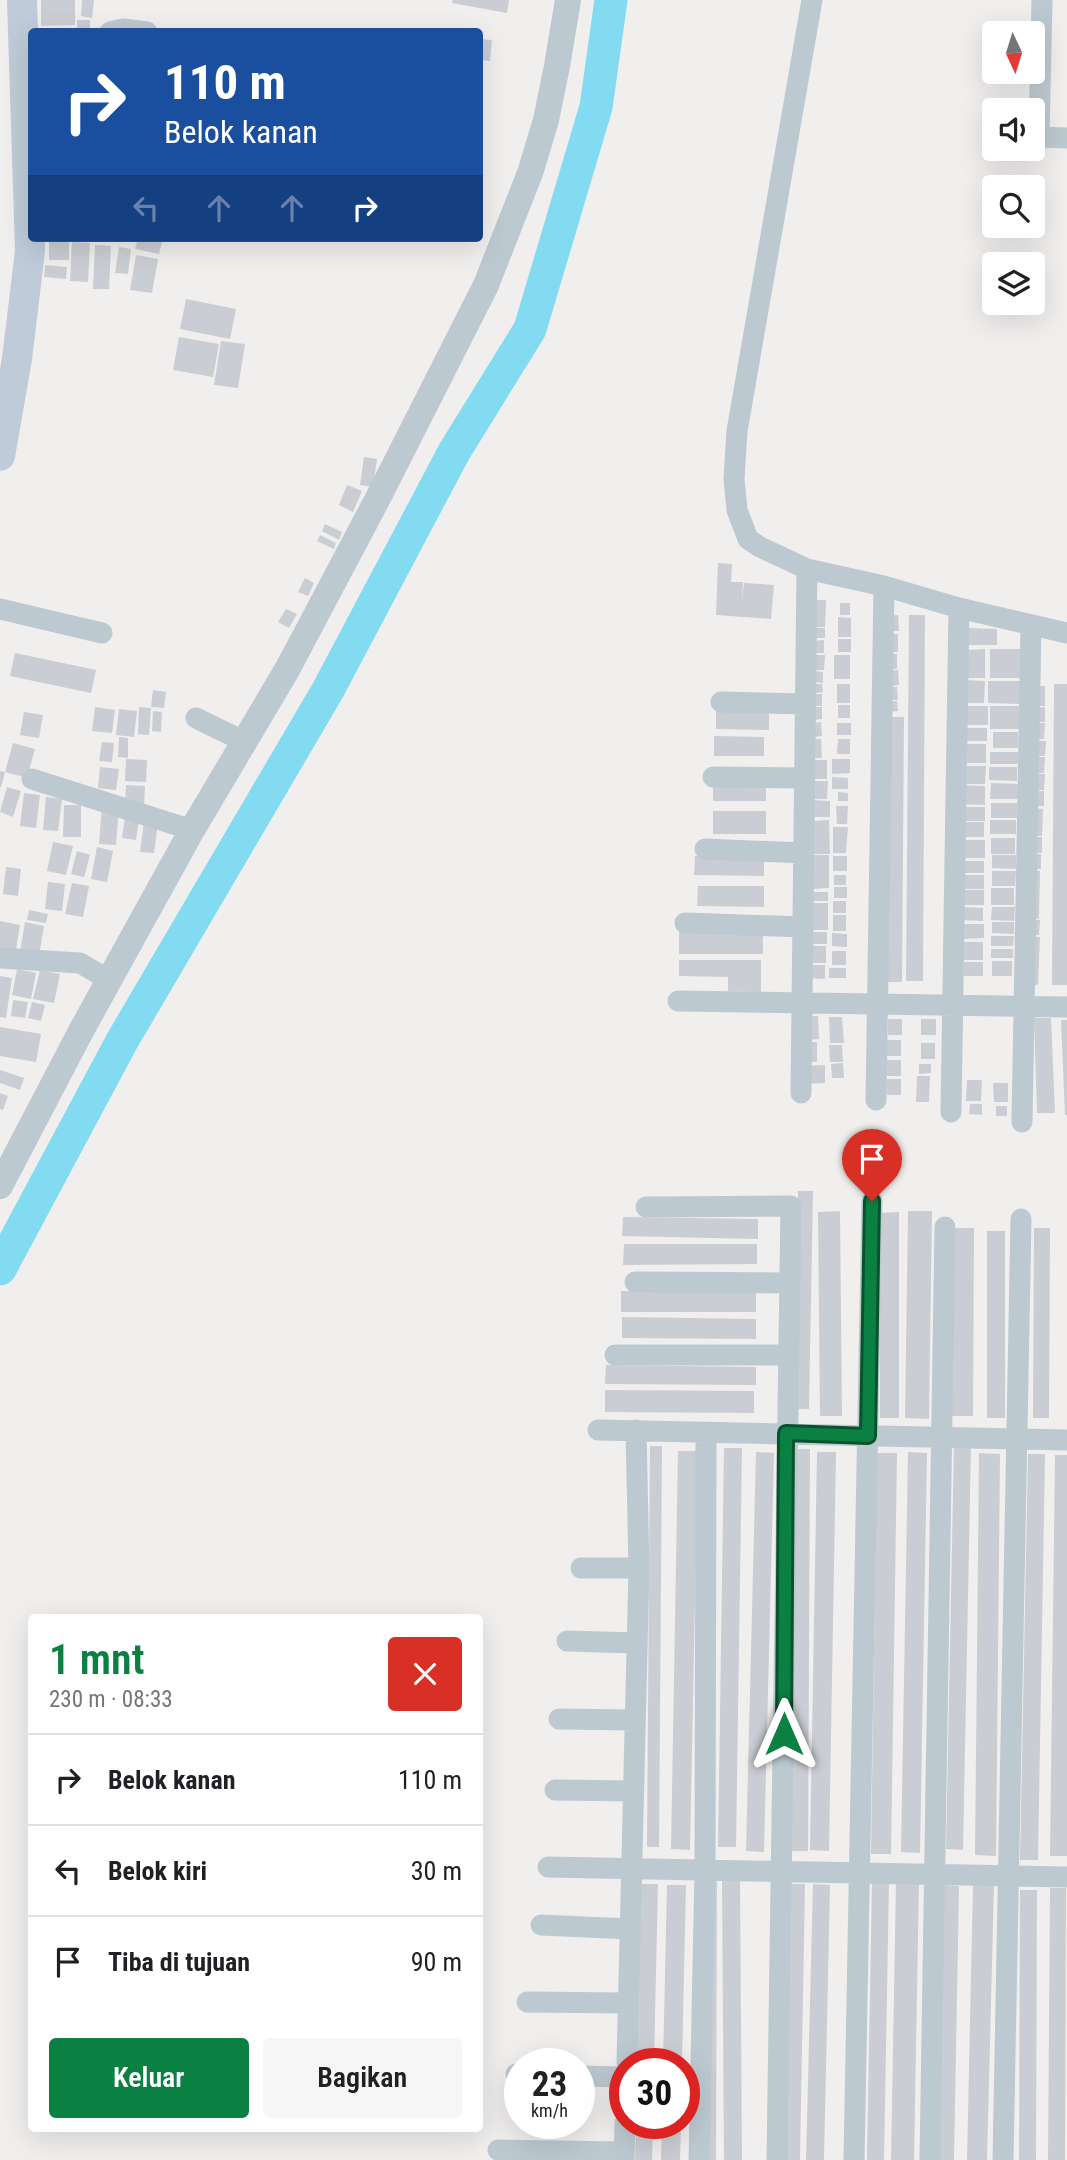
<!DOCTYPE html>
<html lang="id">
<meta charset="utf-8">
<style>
body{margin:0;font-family:"Roboto Condensed",sans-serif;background:#f6f6f6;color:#202124;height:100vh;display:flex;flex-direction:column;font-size:26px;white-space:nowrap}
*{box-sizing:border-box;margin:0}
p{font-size:23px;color:#757577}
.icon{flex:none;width:38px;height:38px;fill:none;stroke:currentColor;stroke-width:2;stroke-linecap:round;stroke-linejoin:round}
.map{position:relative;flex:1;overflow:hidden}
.panel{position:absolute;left:28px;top:1614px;width:455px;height:518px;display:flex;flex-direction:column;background:#fff;border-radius:7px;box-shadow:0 7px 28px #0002}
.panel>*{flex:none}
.banner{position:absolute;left:28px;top:28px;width:455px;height:214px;border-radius:7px;box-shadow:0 7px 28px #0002;background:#1a4fa0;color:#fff;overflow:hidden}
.needle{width:46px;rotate:176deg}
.controls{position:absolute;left:982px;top:21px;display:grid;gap:14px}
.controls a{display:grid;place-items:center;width:63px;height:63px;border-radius:7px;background:#fff;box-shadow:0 7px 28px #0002;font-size:35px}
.speed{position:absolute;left:504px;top:2048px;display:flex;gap:14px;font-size:35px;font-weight:700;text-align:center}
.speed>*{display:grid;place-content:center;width:91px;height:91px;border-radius:50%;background:#fff;box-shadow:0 7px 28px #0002;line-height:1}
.speed small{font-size:18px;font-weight:400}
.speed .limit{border:10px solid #d22;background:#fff;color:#111}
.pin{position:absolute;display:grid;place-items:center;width:60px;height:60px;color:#fff;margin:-72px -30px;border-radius:50% 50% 50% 0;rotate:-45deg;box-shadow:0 0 7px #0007}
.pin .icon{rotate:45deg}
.me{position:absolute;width:77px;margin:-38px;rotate:0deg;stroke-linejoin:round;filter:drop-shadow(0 0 5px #0008)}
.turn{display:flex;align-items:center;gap:24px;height:147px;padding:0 21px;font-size:32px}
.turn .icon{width:91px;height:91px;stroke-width:2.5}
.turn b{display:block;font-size:49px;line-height:60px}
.lanes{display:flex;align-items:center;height:66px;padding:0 21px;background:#0003;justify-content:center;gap:35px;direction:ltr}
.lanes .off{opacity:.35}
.round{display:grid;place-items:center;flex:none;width:74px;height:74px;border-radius:7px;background:#f6f6f6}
.summary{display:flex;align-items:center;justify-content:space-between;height:119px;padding:0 21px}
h1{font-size:42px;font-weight:600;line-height:52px;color:#0b8043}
.button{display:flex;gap:14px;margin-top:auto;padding:14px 21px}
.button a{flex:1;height:80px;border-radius:7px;background:#0b8043;color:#fff;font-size:28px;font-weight:600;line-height:80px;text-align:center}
.button a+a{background:#f6f6f6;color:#202124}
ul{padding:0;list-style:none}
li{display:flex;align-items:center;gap:21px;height:91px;padding:0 21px;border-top:2px solid #e0e0e0}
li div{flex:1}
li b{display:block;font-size:26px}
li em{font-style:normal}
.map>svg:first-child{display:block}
</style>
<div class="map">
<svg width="1067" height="2160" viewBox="0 0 1067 2160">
<rect width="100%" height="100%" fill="#f1eeee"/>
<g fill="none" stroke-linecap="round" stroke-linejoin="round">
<path stroke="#83dbf2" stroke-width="33" d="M0 1269 122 1041 328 690 454 452 530 329 596 107 611 0"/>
</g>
<path fill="#cacdd3" d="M41 0H75V25L41 26Z
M82 0H94L92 18 81 16Z
M453 0H509L507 13 452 3Z
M77 20H90V32H77Z
M480 39 492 40 490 61 480 60Z
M138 238H163L159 254 135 249Z
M49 242H69V260H49Z
M72 242 90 243 88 282 70 281Z
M95 245 111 246 109 289H93Z
M119 247 131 249 128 274 115 273Z
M136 255 158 259 152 293 130 290Z
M45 265 67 267 66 279 44 277Z
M186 299 236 309 230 339 180 329Z
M179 337 219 344 213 377 173 370Z
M221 341 245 344 238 388 214 385Z
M364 457 377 459 373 487 360 485Z
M347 485 362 491 353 512 339 505Z
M325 524 342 532 339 540 322 531Z
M320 535 336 543 334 549 317 541Z
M718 563 732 564 731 582H743L742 601 744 583 774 585 771 619 716 615Z
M305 578 314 583 308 596 298 592Z
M813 600H826L825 627H812Z
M840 603H850V615H840Z
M286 609 297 614 289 628 278 622Z
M898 615 899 631H886V616Z
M909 615H925L923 981H906Z
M838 617 851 618V637H838Z
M814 628H825V638H814Z
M969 628 997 629V645H968Z
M887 634H898V652H887Z
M838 639H851V652H838Z
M824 640V653H813L812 641Z
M985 649V678H968V650Z
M990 649H1022L1021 678H990Z
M15 653 96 670 91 693 10 676Z
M887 654H897V669H887Z
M814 655H825L824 670H814Z
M834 655H850V679H834Z
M898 670 899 685 888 687 887 671Z
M814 671 823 672V683L814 682Z
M964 680 985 681 984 703H963Z
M988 681H1020V704L988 703Z
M814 684H822L823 692 815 693Z
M837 684H850V703H837Z
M1054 684H1067V985H1052Z
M1032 686H1045V706H1032Z
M888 687H897L898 700H889Z
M153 690 166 692 164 708 151 707Z
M814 694H822V706H814Z
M897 701 898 711 889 712 888 702Z
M838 705H850V718H838Z
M961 706H988V725H961Z
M990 706H1019V729H990Z
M95 707 115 710 112 733 92 731Z
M139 707 151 708 149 735 138 734Z
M814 707H822V719L814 720Z
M1045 707V722H1033V708Z
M119 709 137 711 134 737 116 735Z
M716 709 769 710V730L716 729Z
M153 711 162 712 161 732 152 731Z
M24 712 43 715 39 738 20 735Z
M889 717H904L902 982H887Z
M821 722 822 736 814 737 813 723Z
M837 723H851V735H837Z
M1034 723H1045L1044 739H1033Z
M962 728H987V741H962Z
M993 732H1018V748H993Z
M714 736 764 737V756H714Z
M119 737 128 738V758L118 757Z
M814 739H821L822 758H814Z
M838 739H850V754H837Z
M1035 741H1046L1045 756H1034Z
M102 742 114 743 112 762 99 761Z
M13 743 35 749 27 778 5 772Z
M962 744H986V763H962Z
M990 752H1018V764H990Z
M1034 757H1045L1044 773H1033Z
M126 759 147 760 146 782 125 781Z
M832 759H850V773L832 774Z
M811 760H827V779H811Z
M962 766H986L985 784H962Z
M100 767 119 769 116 790 98 788Z
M989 767H1017V781L989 780Z
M0 771 5 772 1 787H0Z
M1033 774H1045L1044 790H1033Z
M832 777 848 778V789H832Z
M810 781H828L827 799H810Z
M991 783 1018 784V799H990Z
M126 785 145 786 144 807 125 806Z
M713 785H766V801H713Z
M959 785 985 786V805L959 804Z
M7 787 21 791 13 817 0 812Z
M1033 791H1044V806H1033Z
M838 792 848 793V801H838Z
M24 793 40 795 36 828 20 826Z
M46 797 62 799 58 831 43 830Z
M811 800 830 801V817H811Z
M991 803H1017V818H991Z
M64 805H81V837H63Z
M102 806 119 807 116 845 99 844Z
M836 806H848L847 824H837Z
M959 807H985V821H959Z
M1031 808 1043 809 1042 836H1031Z
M713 811H766V834H713Z
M125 817 139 819 136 840 122 838Z
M829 820 830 854H814L813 821Z
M990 820H1016V834H990Z
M144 821 158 823 154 853 140 852Z
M959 822H984V837H958Z
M833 827H848L846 853H833Z
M1031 837H1042V853L1030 852Z
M991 838H1015V854H991Z
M960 840H985V858H960Z
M53 842 73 846 66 875 47 871Z
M97 847 113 851 107 882 91 879Z
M77 851 90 855 84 877 71 874Z
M1030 854H1041V869H1030Z
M811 855H829V888L812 889Z
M992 855H1016V869L992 868Z
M695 856 764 857V876L694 875Z
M833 856H847V871H833Z
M960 861H984V873H960Z
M6 867 21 869 18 896 3 894Z
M1029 870 1040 871 1039 919 1028 918Z
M992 871H1016L1015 886H992Z
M834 875H846V885H834Z
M959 875H984V889H959Z
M48 882 65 884 62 911 45 909Z
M72 883 89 886 83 917 65 914Z
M698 886H764V907L697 906Z
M834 887H847V898H834Z
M991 888H1014V905H991Z
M960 890H984V905H960Z
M808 892H828V901H808Z
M833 901H846V913H833Z
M807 903H828V930H808Z
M960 907 983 908V921L960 920Z
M992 907H1015L1014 921 991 920Z
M29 910 48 914 46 923 27 920Z
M833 915H846V931H833Z
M1029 920H1040L1039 935H1028Z
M0 921 20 925 15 956 0 953Z
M25 922 44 926 39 956 20 952Z
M992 922H1014V934L992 933Z
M961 924H984V938L961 939Z
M679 932 763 933V954H679Z
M808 932H827V944H808Z
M832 933 847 934V947L832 946Z
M991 936H1014L1013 946H991Z
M1028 936 1040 937 1038 985 1027 984Z
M961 942H983V960H960Z
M808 946H826V963H807Z
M991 949H1013V958H991Z
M832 951H846V965H832Z
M679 960H761V992L728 991V977L679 976Z
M992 961H1012V976H992Z
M964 962H983V976H963Z
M807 965H825V979L806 978Z
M829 968H846V978H829Z
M17 969 36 973 31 999 12 995Z
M40 970 60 974 54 1003 33 999Z
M0 976 12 978 6 1018 0 1017Z
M13 1000 28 1002 25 1018 11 1016Z
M32 1002 45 1005 41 1021 28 1018Z
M804 1016H818L819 1039 805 1040Z
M829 1017H842L844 1043H830Z
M1034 1018H1051L1055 1113H1037Z
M888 1019H902V1035H888Z
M921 1019H936V1035H921Z
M1061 1020H1067V1115H1065Z
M0 1027 41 1034 36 1062 0 1056Z
M887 1040H901V1056H887Z
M804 1042H817V1062H804Z
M921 1043H935V1059H921Z
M829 1045H842L843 1062H830Z
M886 1060H901V1076H887Z
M843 1063 844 1078H832L831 1064Z
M919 1064H931V1073L919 1074Z
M825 1065V1083L805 1084 804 1066Z
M0 1070 24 1078 20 1090 0 1083Z
M917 1076H930L929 1102H916Z
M887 1079H901V1095H887Z
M967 1080H982L981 1101H966Z
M993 1083H1008V1102H994Z
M0 1093 8 1096 3 1110 0 1109Z
M970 1104H982V1115L969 1114Z
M996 1106H1007V1116H996Z
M798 1191H813L809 1409H795Z
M840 1211 842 1416H820L818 1212Z
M908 1211H932L929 1419 905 1418Z
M899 1212V1418H880V1213Z
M623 1217 758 1219V1239L622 1236Z
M953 1228H974L973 1416H952Z
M1034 1228H1050L1049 1418H1033Z
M987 1231H1005V1418H987Z
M624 1244H757V1264L623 1265Z
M621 1291H756V1312H621Z
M622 1317 756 1319V1339L622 1338Z
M606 1365 756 1367V1385L605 1384Z
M605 1390 754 1391V1413L605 1412Z
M954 1445H971L963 1850 946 1849Z
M650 1446H662L659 1847H647Z
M724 1448H742L736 1847H718Z
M792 1449H810L808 1851H791Z
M678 1451H698L690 1850 671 1849Z
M756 1452 774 1453 764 1852 746 1851Z
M817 1452H836L829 1851 810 1850Z
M908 1452 927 1453 920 1853 901 1852Z
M877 1453H897L891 1854H871Z
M979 1453 1000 1454 996 1856 975 1855Z
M1028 1454H1045L1038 1860H1020Z
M1055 1455H1067V1856H1050Z
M702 1878 717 1879 716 2160H701Z
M722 1878H740L742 2160H724Z
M896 1881H919L914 2160H891Z
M872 1882H889L884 2160H867Z
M641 1884H658L654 2063H637Z
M784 1884H805L800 2160H778Z
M813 1884 830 1885 824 2160H806Z
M973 1884 994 1885 987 2160H967Z
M667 1885H686L682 2063H663Z
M943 1885 959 1886 954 2160H937Z
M1050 1888H1066L1065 2160H1048Z
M1020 1890H1037L1036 2160H1019Z
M636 2123H653L652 2160H635Z
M662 2123H681L680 2160H661Z"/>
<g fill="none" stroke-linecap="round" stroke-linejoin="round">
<path stroke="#bdc9d1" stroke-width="21" d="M812 0 737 431 734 479 737 510 748 539 760 547 807 569 884 586 959 608 1067 633
M1042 0 1039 137 1067 138
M110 32 123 29 147 32
M0 609 102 633
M721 702 806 704
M196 718 243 741
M713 777 805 778
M32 779 192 830
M705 849 804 853
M685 923 803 927
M0 958 80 963 109 980
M678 1001 1067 1007
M801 1093 807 569
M876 1100 884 586
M951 1112 959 608
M1022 1122 1031 625
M646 1207 791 1206 777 2160
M635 1282 790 1283
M615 1355H787
M598 1430 1067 1440
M581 1568H639
M567 1641 637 1643
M559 1719 635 1720
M555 1790 633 1791
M548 1867 1067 1877
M541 1925 630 1929
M527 2002 628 2003
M627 2063 639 1568 636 1430
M516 2074H520
M579 2076 625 2077
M498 2150 624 2152
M624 2160 625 2123
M699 2160 705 1870 706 1433
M854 2160 872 1201
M930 2160 945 1227
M1003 2160 1021 1219"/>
<path stroke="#bdc9d1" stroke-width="26" d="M0 1186 81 1031 192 830 288 668 378 498 486 285 530 173 546 120 557 66 568 0"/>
<path stroke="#bfcbd8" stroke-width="30" d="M0 456 17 359 30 251 22 0"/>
</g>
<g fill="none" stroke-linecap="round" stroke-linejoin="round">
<defs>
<path id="route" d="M784 1734 786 1433 868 1436 872 1201"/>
</defs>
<use href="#route" stroke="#07532c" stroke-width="18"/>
<use href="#route" stroke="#0b8043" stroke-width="12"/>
</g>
</svg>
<div class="controls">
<a><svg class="needle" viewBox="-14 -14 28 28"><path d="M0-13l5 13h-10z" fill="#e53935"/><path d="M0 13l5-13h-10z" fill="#757577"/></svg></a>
<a><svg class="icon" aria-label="sound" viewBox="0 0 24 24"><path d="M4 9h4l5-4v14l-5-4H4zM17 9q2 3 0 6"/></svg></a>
<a><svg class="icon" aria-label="search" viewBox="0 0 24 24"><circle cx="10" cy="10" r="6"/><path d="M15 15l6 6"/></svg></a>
<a><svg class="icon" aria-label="layers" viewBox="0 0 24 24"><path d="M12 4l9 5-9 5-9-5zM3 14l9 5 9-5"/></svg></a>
</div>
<div class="speed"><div>23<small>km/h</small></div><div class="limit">30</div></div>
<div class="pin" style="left:872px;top:1201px;background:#d93025"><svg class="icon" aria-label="arrive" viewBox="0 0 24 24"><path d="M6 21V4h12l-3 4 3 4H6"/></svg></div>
<svg class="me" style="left:784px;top:1734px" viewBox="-20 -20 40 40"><path d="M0-17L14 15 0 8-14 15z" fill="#0b8043" stroke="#fff" stroke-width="4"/></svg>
<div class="banner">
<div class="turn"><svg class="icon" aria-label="right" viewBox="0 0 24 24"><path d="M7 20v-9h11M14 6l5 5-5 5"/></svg><div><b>110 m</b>Belok kanan</div></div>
<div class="lanes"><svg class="icon off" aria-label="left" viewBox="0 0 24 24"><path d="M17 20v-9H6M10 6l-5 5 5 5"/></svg><svg class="icon off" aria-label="ahead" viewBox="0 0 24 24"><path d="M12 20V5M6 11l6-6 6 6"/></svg><svg class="icon off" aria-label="ahead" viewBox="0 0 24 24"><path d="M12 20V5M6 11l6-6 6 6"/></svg><svg class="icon" aria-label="right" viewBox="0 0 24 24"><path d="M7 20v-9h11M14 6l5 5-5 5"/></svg></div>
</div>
<section class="panel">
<div class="summary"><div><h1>1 mnt</h1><p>230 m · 08:33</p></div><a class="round" style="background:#d93025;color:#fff"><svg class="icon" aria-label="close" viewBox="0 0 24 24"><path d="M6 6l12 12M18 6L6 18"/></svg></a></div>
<ul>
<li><svg class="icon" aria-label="right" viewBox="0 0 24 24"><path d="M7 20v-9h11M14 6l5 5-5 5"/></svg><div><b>Belok kanan</b></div><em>110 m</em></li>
<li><svg class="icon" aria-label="left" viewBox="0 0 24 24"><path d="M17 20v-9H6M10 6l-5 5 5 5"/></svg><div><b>Belok kiri</b></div><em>30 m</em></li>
<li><svg class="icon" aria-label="arrive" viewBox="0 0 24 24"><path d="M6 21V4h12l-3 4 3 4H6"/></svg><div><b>Tiba di tujuan</b></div><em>90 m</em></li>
</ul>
<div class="button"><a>Keluar</a><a>Bagikan</a></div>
</section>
</div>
